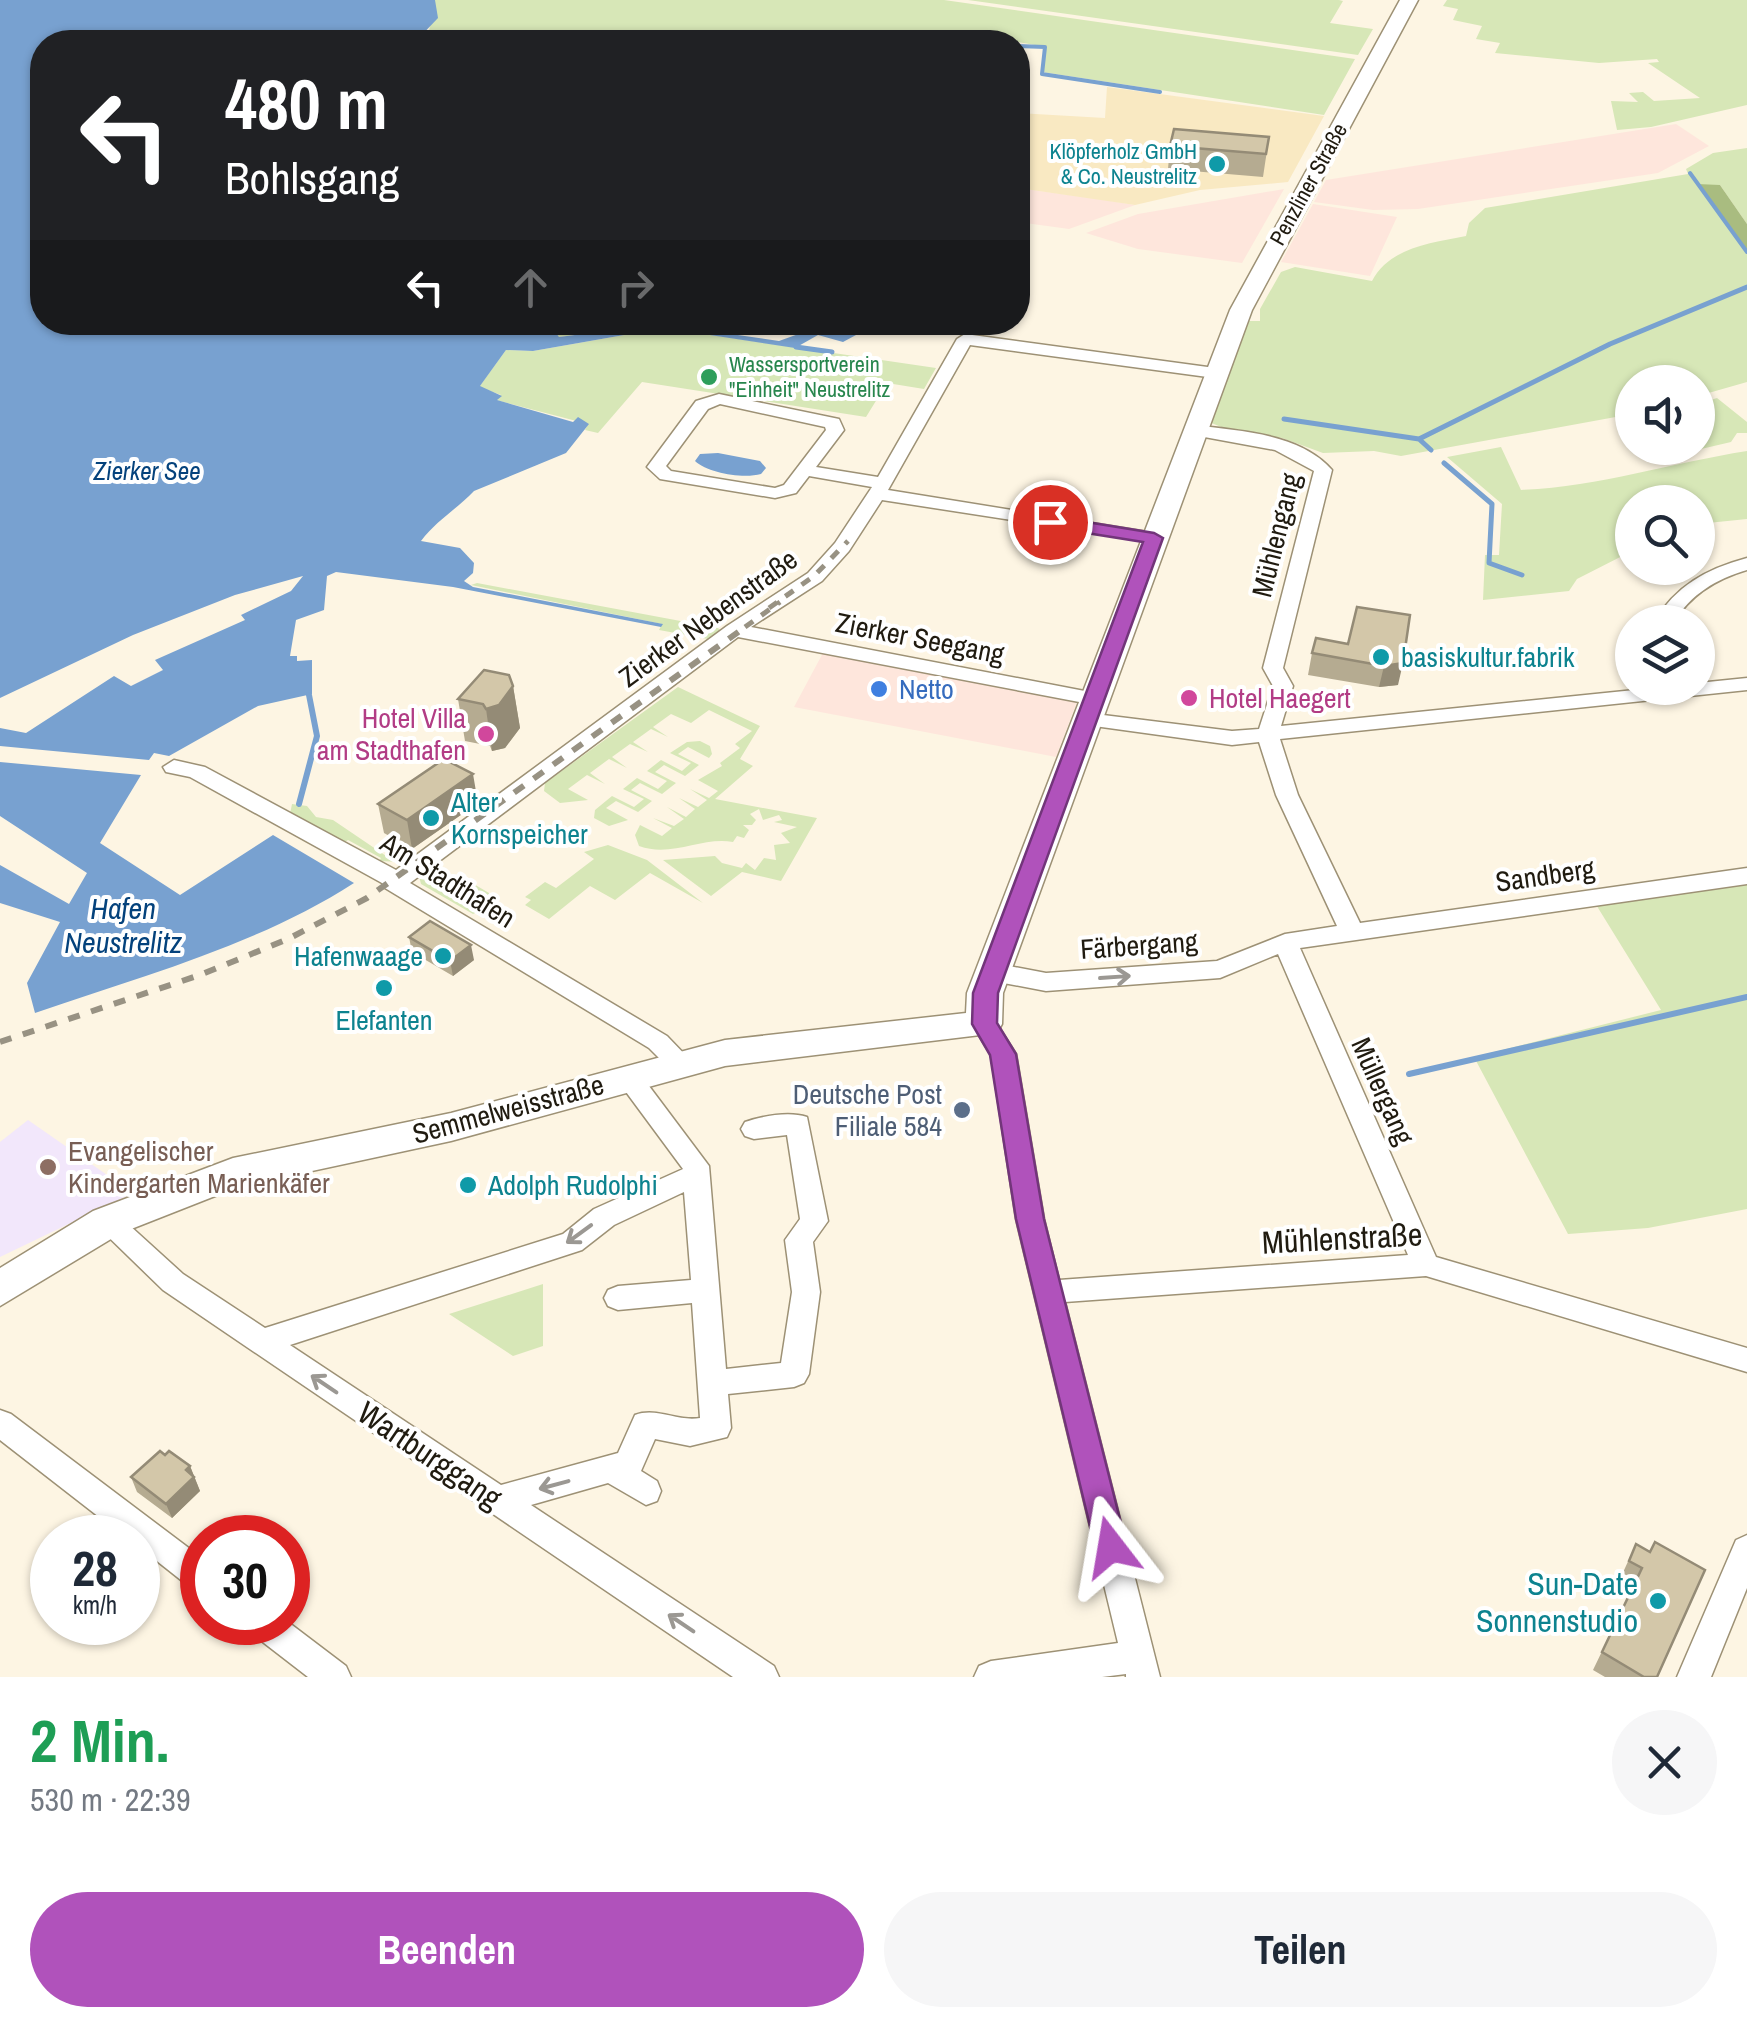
<!DOCTYPE html>
<html lang="de">
<meta charset="utf-8">
<style>
body{margin:0;font-family:"Archivo Narrow",sans-serif;background:#f6f6f7;color:#1f2937;height:100vh;display:flex;flex-direction:column;font-size:38px;white-space:nowrap}
*{box-sizing:border-box;margin:0}
p{font-size:32px;color:#747a83}
.icon{flex:none;width:55px;height:55px;fill:none;stroke:currentColor;stroke-width:2;stroke-linecap:round;stroke-linejoin:round}
.map{position:relative;height:1677px;overflow:hidden}
.details{display:flex;flex-direction:column;background:#fff;flex:1}
.details>*{flex:none}
.guide{position:absolute;left:30px;top:30px;width:1000px;height:305px;border-radius:40px;box-shadow:0 2px 8px #0004;background:#202124;color:#fff;overflow:hidden}
.fabs{position:absolute;left:1615px;top:365px;display:grid;gap:20px}
.fabs a{display:grid;place-items:center;width:100px;height:100px;border-radius:50%;background:#fff;box-shadow:0 2px 8px #0004;font-size:50px}
.speed{position:absolute;left:30px;top:1515px;display:flex;gap:20px;font-size:50px;font-weight:700;text-align:center}
.speed>*{display:grid;place-content:center;width:130px;height:130px;border-radius:50%;background:#fff;box-shadow:0 2px 8px #0004;line-height:1}
.speed small{font-size:25px;font-weight:400}
.speed .limit{border:15px solid #d22;background:#fff;color:#111}
.pin{position:absolute;display:grid;place-items:center;width:85px;height:85px;color:#fff;margin:-42px;border:5px solid #fff;border-radius:50%;box-shadow:0 2px 10px #0007}
.me{position:absolute;width:110px;margin:-55px;rotate:346deg;stroke-linejoin:round;filter:drop-shadow(0 0 8px #0008)}
.turn{display:flex;align-items:center;gap:35px;height:210px;padding:0 30px;font-size:45px}
.turn .icon{width:130px;height:130px;stroke-width:2.5}
.turn b{display:block;font-size:70px;line-height:85px}
.lanes{display:flex;align-items:center;height:95px;padding:0 30px;background:#0003;justify-content:center;gap:50px;direction:ltr}
.lanes .off{opacity:.35}
.round{display:grid;place-items:center;flex:none;width:105px;height:105px;border-radius:52px;background:#f6f6f7}
.headline{display:flex;align-items:center;justify-content:space-between;height:170px;padding:0 30px}
h1{font-size:60px;font-weight:700;line-height:75px;color:#1e9e55}
.primary-button{display:flex;gap:20px;margin-top:auto;padding:20px 30px}
.primary-button a{flex:1;height:115px;border-radius:60px;background:#b052bb;color:#fff;font-size:40px;font-weight:700;line-height:115px;text-align:center}
.primary-button a+a{background:#f6f6f7;color:#1f2937}
.map>svg:first-child{display:block}
</style>
<div class="map">
<svg width="1747" height="1677" viewBox="0 0 1747 1677">
<rect width="100%" height="100%" fill="#fdf5e3"/>
<path fill="#fee6dc" d="M1676 124 1709 146 1658 173 1418 209 1373 210 1314 202 1326 180Z
M1018 188 1098 199 1135 205 1069 229 1018 222Z
M1284 189 1242 263 1138 249 1086 233 1138 214Z
M1313 204 1397 217 1370 276 1281 262Z
M824 651 1078 699 1056 757 794 707Z"/>
<path fill="#f9e9c2" d="M1107 87 1324 116 1288 182 1200 190 1135 205 1018 188V113L1105 118Z"/>
<path fill="#f2e7fb" d="M28 1120 133 1193 0 1257V1142Z"/>
<path fill="#d7e7b7" d="M435 0H944L1355 59 1324 115 1042 72 1046 47 1018 42H415L429 31Z
M968 0H1339L1343 1 1330 23 1373 29 1358 55Z
M1447 0H1747V105L1651 127 1617 130 1611 101 1638 102 1629 93 1643 92 1654 101 1700 98 1648 63 1659 62 1657 59 1599 63 1495 53 1500 43 1476 39 1482 26 1453 20 1458 9 1443 6Z
M1747 148V224L1720 185H1698L1747 252V382L1698 396V382H1632V414L1401 456 1374 451 1323 453 1282 438 1231 431 1209 422 1249 321H1260V309L1281 272 1295 267 1372 281C1390 247 1431 243 1466 236L1469 223 1485 208 1688 174 1686 169 1713 153Z
M548 323H705L704 329 661 324 559 337Z
M664 328 936 368 924 389 887 383 866 417 642 382 598 433 585 430 588 424 496 400 501 395 479 387 506 350 533 351Z
M1717 398 1747 422V433H1737L1731 442 1684 453 1678 448H1698V404Z
M1501 447 1521 490C1597 487 1671 463 1747 451V519L1698 524V502H1632V551L1577 579 1569 591 1483 600 1485 555H1499L1502 504 1447 457Z
M477 583 718 628 721 631 708 639 659 630 662 624 471 585Z
M678 687 760 726 740 759 753 766 715 799 817 818 781 881 742 872 711 896 663 860 715 856 722 863 742 868 746 863 755 870 764 858 776 860 774 845 790 843 781 833 797 827 774 822 782 820 779 815 763 820 759 809 750 814 756 820 752 825H743L749 830 744 838 737 836 733 842C703 836 672 858 639 846L635 835 640 825 662 836 672 828 653 818 674 826 684 819 667 807 686 817 695 809 679 798 698 807 707 800 690 789 709 798 718 791 698 780 722 766 720 763 740 748 735 744 752 731 709 710 691 723 671 714 653 727 668 737 651 729 633 742 648 752 630 744 612 757 627 768 609 759 590 773 605 784 587 775 568 789 588 800 560 803 544 791 545 783Z
M700 741 710 746 712 754 709 758 688 747 678 754 699 765 685 776 664 765 655 772 676 783 662 794 640 783 631 790 652 801 638 812 616 801 606 808 628 820 609 826 594 818 595 810 612 796 634 807 644 799 623 789 637 778 658 789 667 781 647 771 661 760 682 771 691 763 670 753 687 742Z
M292 804 307 806 316 817 333 820 392 860 403 862 379 861 381 858 348 840 342 844 290 814Z
M608 845 647 860 703 903 650 873 615 900 590 886 549 919 525 905 531 900 525 897 545 882 556 888 594 859 584 852Z
M424 870 456 888 467 880 489 893 491 906 473 914 421 884 419 876Z
M1747 880V1209L1648 1228 1568 1234 1474 1057 1661 1010 1595 903Z
M543 1284V1346L513 1356 449 1314Z"/>
<path fill="#a9bc80" d="M1697 184 1720 185 1747 224V252Z"/>
<path fill="#78a1d0" d="M0 0H435L438 18 415 42H42V322H548L559 337 661 324 779 341 804 332 809 323 856 322V335L843 342 818 335 795 348 664 328 533 351 506 350 480 386 502 396 497 400 573 422 578 417 589 424 566 453 474 491C458 508 437 520 421 541L460 548 474 563 473 573 464 581 473 587 663 624 661 627 453 587 336 572 327 576 324 610 296 620 290 656H297V661L312 660V694L258 706 169 756 154 753 149 760 0 746V728L26 733 114 676 131 686 163 670 155 660 245 620 241 615 291 591 303 576 235 595 133 635 0 698Z
M718 453 760 461 766 468 761 474C743 479 708 473 695 461L700 454Z
M0 762 141 775 100 843 180 895 273 835 354 883C258 945 142 976 35 1013L27 983 60 922 0 903V865L69 904 87 873 0 816Z"/>
<g fill="none" stroke-linecap="round" stroke-linejoin="round">
<path stroke="#78a1d0" stroke-width="4" d="M868 42H925
M1018 46 1045 47 1042 74 1160 92
M1690 173 1747 252"/>
<path stroke="#78a1d0" stroke-width="5" d="M796 347 832 352
M1284 419 1419 439 1610 344 1747 287
M1419 439 1431 450
M1444 463 1492 504 1489 563 1522 575"/>
<path stroke="#78a1d0" stroke-width="6" d="M299 804 317 736 309 695
M1409 1074 1747 997"/>
<defs>
<path id="street" d="M965 334 1215 368 1223 373 1215 378 970 345 888 490 1154 533 1161 535V543L882 500 849 551 822 581 751 627 1095 693 1105 699 1102 703 1095 705 738 637 410 883 667 1036 693 1063 689 1070H671L649 1048 385 888 382 883 190 777 166 772 163 767 174 760 205 767 396 870 727 626 808 573 835 543 872 487 809 476 796 493 775 498 660 479 647 467 696 401 719 394 839 419 844 430 816 467 878 477 957 339ZM720 404 825 427 826 430 784 485 775 488 671 471 666 466 708 409Z
M1194 425C1239 431 1300 433 1332 470L1283 668 1293 686 1281 726 1654 688H1698V683L1747 678V690L1280 739 1298 795 1360 923 1747 868V884L1300 948 1436 1257 1747 1348V1372L1426 1276 1065 1302 1160 1677H1126V1674L1102 1677H974L979 1666 991 1661 1118 1643 1016 1219 991 1055 972 1024 975 1018H993L1016 1054 1044 1219 1059 1280 1408 1255 1278 954 1220 978 1046 991 993 981 984 978 981 972 984 966 993 963 1046 973 1217 961 1285 934 1337 926 1276 795 1259 742 1232 745 1087 725 1077 719 1087 713 1232 731 1259 729 1273 686 1263 668 1314 471 1275 450 1188 434 1185 430Z
M1747 558V570C1716 579 1691 594 1674 622H1654C1676 586 1706 569 1747 558Z
M628 1067 637 1070 709 1166 726 1369 781 1363 792 1292 785 1240 800 1219 787 1135 754 1139 745 1136 741 1129 745 1122C763 1116 789 1111 807 1117L828 1221 813 1242 820 1292 809 1374 804 1383 794 1387 728 1394 731 1428 727 1437 690 1446 655 1439 641 1471 657 1481 661 1491 657 1501 646 1505 608 1483 531 1505 774 1666 779 1677H733L163 1290 93 1222 97 1214 107 1211 117 1214 183 1274 265 1328 563 1234 594 1209 683 1169 615 1077 619 1070ZM684 1192 691 1280 618 1286 608 1290 604 1298 608 1306 618 1310 692 1303 700 1418C678 1422 657 1407 635 1415L618 1453 501 1485 290 1345 582 1250 614 1225Z
M0 1410 11 1414 202 1558V1592L191 1588 138 1546V1538H126L0 1440Z
M1747 1535V1588L1711 1677H1677L1736 1540Z
M246 1622H288L346 1666 351 1677H308L251 1633Z"/>
<path id="secondary" d="M1400 0H1418L1252 310 1003 993 1002 1024 997 1033 725 1066 451 1141 238 1187 121 1233 0 1306V1268L93 1211 233 1158 451 1113 725 1040 966 1013 967 993 1230 310Z"/>
</defs>
<use href="#street" stroke="#9d9175" stroke-width="3"/>
<use href="#secondary" stroke="#9d9175" stroke-width="3"/>
<use href="#street" fill="#fff" fill-rule="evenodd"/>
<use href="#secondary" fill="#fff" fill-rule="evenodd"/>
<path stroke="#989283" stroke-width="5" stroke-dasharray="10 10" stroke-linecap="butt" d="M769 608 814 576 848 541
M745 627 780 602"/>
<path stroke="#989283" stroke-width="6" stroke-dasharray="12 12" stroke-linecap="butt" d="M0 1042 200 975 288 939 367 898 748 625"/>
</g>
<path fill="#b5ab91" d="M1269 137 1263 177 1168 169 1170 146Z
M1357 607 1398 685 1379 687 1308 675 1312 653 1348 644Z
M513 686 520 728 505 748 492 751 490 746 465 741 458 699Z
M478 803 412 849 384 833 378 804Z
M409 937 474 960 453 976 412 952Z
M165 1455 190 1466 200 1491 172 1518 137 1492 131 1477Z
M1636 1544 1650 1552 1657 1677H1605L1593 1670 1633 1587 1620 1579Z"/>
<path fill="#948b76" d="M1403 663 1398 685 1379 687 1384 666Z
M513 686 520 728 505 748 492 751 486 709Z
M473 774 478 803 412 849 407 820Z
M471 945 474 960 453 976 450 961Z
M190 1466 200 1491 172 1518 166 1504 186 1470Z"/>
<path fill="#d3c7a9" stroke="#948b76" stroke-width="2.5" d="M1174 129 1269 137 1266 154 1170 146Z
M1357 607 1410 615 1403 663 1384 666 1312 653 1316 638 1348 644Z
M484 670 509 675 513 686 499 705 486 709 483 704 458 699Z
M444 759 473 774 407 820 378 804Z
M430 921 471 945 450 961 409 937Z
M160 1451 165 1455 169 1451 190 1466 186 1470 194 1477 166 1504 131 1477Z
M1655 1542 1705 1570 1657 1677H1644L1602 1652 1642 1568 1629 1561 1636 1544 1650 1552Z"/>
<defs><path id="oneway-shaft" d="M-6 0H5M1.5-3L5.5 0L1.5 3" fill="none" stroke-width="1.6" stroke-linecap="round" stroke-linejoin="round" transform="scale(2.5)"/></defs>
<g stroke="#9b9893">
<use href="#oneway-shaft" transform="translate(1115 977) rotate(-4)"/>
<use href="#oneway-shaft" transform="translate(579 1234) rotate(144)"/>
<use href="#oneway-shaft" transform="translate(324 1384) rotate(-146)"/>
<use href="#oneway-shaft" transform="translate(554 1485) rotate(165)"/>
<use href="#oneway-shaft" transform="translate(681 1623) rotate(-146)"/>
</g>
<path fill="#b052bb" stroke="#72357a" stroke-width="2.5" d="M1050 516 1154 533 1163 538 998 993 997 1023 1016 1054 1044 1219 1127 1547 1123 1558 1111 1562 1100 1558 1095 1547 1016 1219 990 1055 972 1024 973 993 1143 542 1043 526 1041 522Z"/>
<g fill="#0f9aa8" stroke="#fff" stroke-width="4">
<circle cx="1217" cy="164" r="10"/>
<circle cx="1381" cy="657" r="10"/>
<circle cx="431" cy="818" r="10"/>
<circle cx="443" cy="956" r="10"/>
<circle cx="384" cy="988" r="10"/>
<circle cx="468" cy="1185" r="10"/>
<circle cx="1658" cy="1601" r="10"/>
</g>
<circle fill="#2e9e5b" stroke="#fff" stroke-width="4" cx="709" cy="377" r="10"/>
<circle fill="#3f7fe0" stroke="#fff" stroke-width="4" cx="879" cy="689" r="10"/>
<g fill="#d1479c" stroke="#fff" stroke-width="4">
<circle cx="1189" cy="698" r="10"/>
<circle cx="486" cy="734" r="10"/>
</g>
<circle fill="#5c6f8a" stroke="#fff" stroke-width="4" cx="962" cy="1110" r="10"/>
<circle fill="#8d6e63" stroke="#fff" stroke-width="4" cx="48" cy="1167" r="10"/>
<g text-anchor="middle" dominant-baseline="central" stroke-width="8" stroke-linejoin="round" paint-order="stroke">
<g font-size="22" fill="#0d838f" stroke="#fff" text-anchor="end">
<text x="1197" y="151">Klöpferholz GmbH<tspan x="1197" dy="25">&amp; Co. Neustrelitz</tspan></text>
</g>
<g font-size="22" fill="#201b10" stroke="#fff">
<text transform="translate(1308 184) rotate(-61)">Penzliner Straße</text>
</g>
<g font-size="22" fill="#27864d" stroke="#fff" text-anchor="start">
<text x="729" y="364">Wassersportverein<tspan x="729" dy="25">"Einheit" Neustrelitz</tspan></text>
</g>
<g font-size="25" font-style="italic" fill="#04427c" stroke="#fff">
<text x="147" y="471">Zierker See</text>
</g>
<g font-size="28" fill="#201b10" stroke="#fff">
<text transform="translate(1276 535) rotate(-76)">Mühlengang</text>
<text transform="translate(708 618) rotate(-36)">Zierker Nebenstraße</text>
<text transform="translate(920 638) rotate(11)">Zierker Seegang</text>
<text transform="translate(1545 875) rotate(-8)">Sandberg</text>
<text transform="translate(448 880) rotate(32)">Am Stadthafen</text>
<text transform="translate(1139 945) rotate(-4)">Färbergang</text>
<text transform="translate(1383 1091) rotate(66)">Müllergang</text>
<text transform="translate(508 1109) rotate(-15)">Semmelweisstraße</text>
</g>
<g font-size="28" fill="#0d838f" stroke="#fff" text-anchor="start">
<text x="1401" y="657">basiskultur.fabrik</text>
<text x="451" y="802">Alter<tspan x="451" dy="32">Kornspeicher</tspan></text>
<text x="423" y="956" text-anchor="end">Hafenwaage</text>
<text x="384" y="1020" text-anchor="middle">Elefanten</text>
<text x="488" y="1185">Adolph Rudolphi</text>
</g>
<g font-size="28" fill="#366cbe" stroke="#fff" text-anchor="start">
<text x="899" y="689">Netto</text>
</g>
<g font-size="28" fill="#b23c85" stroke="#fff" text-anchor="start">
<text x="1209" y="698">Hotel Haegert</text>
<text x="466" y="718" text-anchor="end">Hotel Villa<tspan x="466" dy="32">am Stadthafen</tspan></text>
</g>
<g font-size="28" fill="#4e5e75" stroke="#fff" text-anchor="end">
<text x="942" y="1094">Deutsche Post<tspan x="942" dy="32">Filiale 584</tspan></text>
</g>
<g font-size="28" fill="#785e54" stroke="#fff" text-anchor="start">
<text x="68" y="1151">Evangelischer<tspan x="68" dy="32">Kindergarten Marienkäfer</tspan></text>
</g>
<g font-size="30" font-style="italic" fill="#04427c" stroke="#fff">
<text x="123" y="908">Hafen<tspan x="123" dy="34">Neustrelitz</tspan></text>
</g>
<g font-size="32" fill="#201b10" stroke="#fff">
<text transform="translate(1342 1238) rotate(-3)">Mühlenstraße</text>
<text transform="translate(430 1455) rotate(34)">Wartburggang</text>
</g>
<g font-size="32" fill="#0d838f" stroke="#fff" text-anchor="end">
<text x="1638" y="1583">Sun-Date<tspan x="1638" dy="37">Sonnenstudio</tspan></text>
</g>
</g>
</svg>
<div class="fabs">
<a><svg class="icon" aria-label="sound" viewBox="0 0 24 24"><path d="M4 9h4l5-4v14l-5-4H4zM17 9q2 3 0 6"/></svg></a>
<a><svg class="icon" aria-label="search" viewBox="0 0 24 24"><circle cx="10" cy="10" r="6"/><path d="M15 15l6 6"/></svg></a>
<a><svg class="icon" aria-label="layers" viewBox="0 0 24 24"><path d="M12 4l9 5-9 5-9-5zM3 14l9 5 9-5"/></svg></a>
</div>
<div class="speed"><div>28<small>km/h</small></div><div class="limit">30</div></div>
<div class="pin" style="left:1050px;top:522px;background:#d93025"><svg class="icon" aria-label="arrive" viewBox="0 0 24 24"><path d="M6 21V4h12l-3 4 3 4H6"/></svg></div>
<svg class="me" style="left:1111px;top:1547px" viewBox="-20 -20 40 40"><path d="M0-17L14 15 0 8-14 15z" fill="#b052bb" stroke="#fff" stroke-width="4"/></svg>
<div class="guide">
<div class="turn"><svg class="icon" aria-label="left" viewBox="0 0 24 24"><path d="M17 20v-9H6M10 6l-5 5 5 5"/></svg><div><b>480 m</b>Bohlsgang</div></div>
<div class="lanes"><svg class="icon" aria-label="left" viewBox="0 0 24 24"><path d="M17 20v-9H6M10 6l-5 5 5 5"/></svg><svg class="icon off" aria-label="ahead" viewBox="0 0 24 24"><path d="M12 20V5M6 11l6-6 6 6"/></svg><svg class="icon off" aria-label="right" viewBox="0 0 24 24"><path d="M7 20v-9h11M14 6l5 5-5 5"/></svg></div>
</div>
</div>
<section class="details">
<div class="headline"><div><h1>2 Min.</h1><p>530 m · 22:39</p></div><a class="round"><svg class="icon" aria-label="close" viewBox="0 0 24 24"><path d="M6 6l12 12M18 6L6 18"/></svg></a></div>
<div class="primary-button"><a>Beenden</a><a>Teilen</a></div>
</section>
